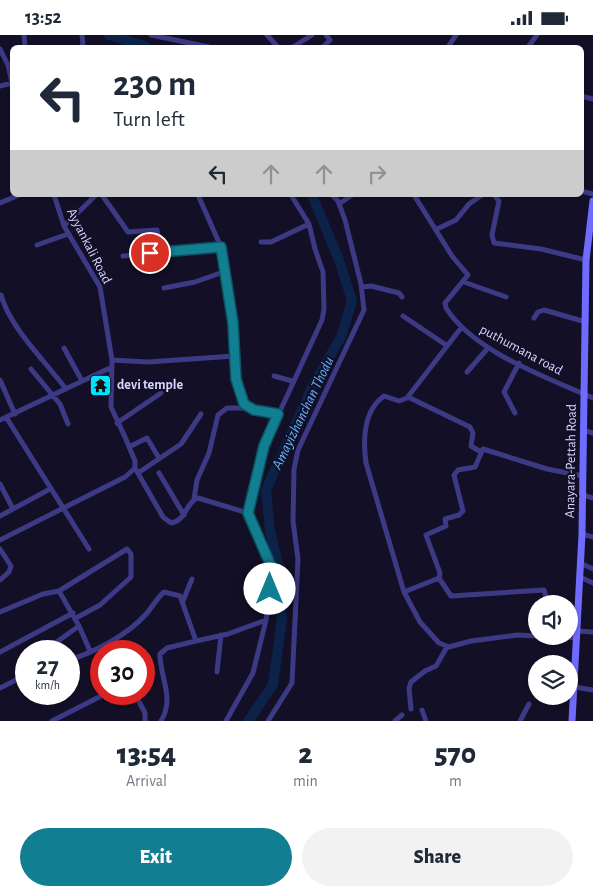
<!DOCTYPE html>
<style>
body{margin:0;font-family:"Alegreya Sans",sans-serif;background:#f2f2f3;color:#1f2937;height:100vh;display:flex;flex-direction:column;font-size:19px;white-space:nowrap}
*{box-sizing:border-box;margin:0}
p{font-size:16px;color:#747a83}
.icon{flex:none;width:28px;height:28px;fill:none;stroke:currentColor;stroke-width:2;stroke-linecap:round;stroke-linejoin:round}
.map{position:relative;height:686px;overflow:hidden}
.sheet{display:flex;flex-direction:column;background:#fff;flex:1}
.sheet>*{flex:none}
.hud{position:absolute;left:10px;top:10px;width:574px;height:152px;border-radius:8px;box-shadow:0 1px 4px #0004;background:#fff;color:#1f2937;overflow:hidden}
.controls{position:absolute;left:528px;top:560px;display:grid;gap:10px}
.controls a{display:grid;place-items:center;width:50px;height:50px;border-radius:50%;background:#fff;box-shadow:0 1px 4px #0004;font-size:25px}
.speed{position:absolute;left:15px;top:605px;display:flex;gap:10px;font-size:25px;font-weight:700;text-align:center}
.speed>*{display:grid;place-content:center;width:65px;height:65px;border-radius:50%;background:#fff;box-shadow:0 1px 4px #0004;line-height:1}
.speed small{font-size:12px;font-weight:400}
.speed .limit{border:8px solid #d22;background:#fff;color:#111}
.pin{position:absolute;display:grid;place-items:center;width:42px;height:42px;color:#fff;margin:-21px;border:2px solid #fff;border-radius:50%;box-shadow:0 1px 5px #0007}
.me{position:absolute;width:55px;margin:-28px;rotate:0deg;stroke-linejoin:round;filter:drop-shadow(0 0 4px #0008)}
.turn{display:flex;align-items:center;gap:18px;height:105px;padding:0 20px;font-size:22px}
.turn .icon{width:65px;height:65px;stroke-width:2.5}
.turn b{display:block;font-size:35px;line-height:42px}
.lanes{display:flex;align-items:center;height:48px;padding:0 20px;background:#0003;justify-content:center;gap:25px;direction:ltr}
.lanes .off{opacity:.35}
.eta{display:flex;justify-content:space-evenly;align-items:center;height:85px;text-align:center}
.eta b{font-size:30px;font-weight:800;line-height:35px}
.primary-button{display:flex;gap:10px;margin-top:auto;padding:10px 20px}
.primary-button a{flex:1;height:58px;border-radius:30px;background:#117e91;color:#fff;font-size:20px;font-weight:800;line-height:58px;text-align:center}
.primary-button a+a{background:#f2f2f3;color:#1f2937}
.status{display:flex;justify-content:space-between;align-items:center;height:35px;padding:0 25px;background:#fff;direction:ltr}
.status svg{height:14px;fill:currentColor}
.map>svg:first-child{display:block}
</style>
<div class="status"><b>13:52</b><svg viewBox="0 0 49 12"><path d="M0 12V9h3v3zM5 12V6h3v6zM10 12V3h3v9zM15 12V0h3v12zM26 1h20v11H26zM47 4h2v5h-2z"/></svg></div>
<div class="map">
<svg width="593" height="686" viewBox="0 0 593 686">
<rect width="100%" height="100%" fill="#130f26"/>
<g fill="none" stroke-linecap="round" stroke-linejoin="round">
<path stroke="#0c2248" stroke-width="10" d="M109 0 147 12
M248 686 273 650 282 583 279 533 270 496 266 455 313 350 341 302 352 266 339 225 312 160"/>
<path stroke="#3d3a85" stroke-width="5" d="M24 0 25 12
M151 0 209 12
M267 0 278 12
M81 12 83 9 82 0
M293 12 312 0
M323 12 330 5 326 0
M448 12 456 0
M528 12 537 0
M0 14 8 30 12 48
M0 51 12 48
M581 61 593 64
M581 156 593 159
M102 160 128 197 157 195 159 205
M198 160 221 212 226 236 233 289 236 344 244 369 254 375 278 379
M414 160 452 221 468 240 445 268 446 273C474 317 546 342 593 363
M494 160 499 166 492 200 494 208 541 214 586 225
M0 168 19 160
M339 169 352 160
M64 191 96 160
M437 194 456 185 469 169 482 160
M261 207H271L309 189
M37 210 68 199
M123 221 221 212
M464 247 506 262
M362 252 371 251 399 258 402 262
M164 253 195 247 226 236
M1 260C10 293 46 327 66 354
M403 281 446 310
M534 283 538 277 544 275 586 287
M461 293 407 363 399 366 384 361C363 376 363 406 366 428L404 557 420 587 439 608 449 612 471 606 518 600 536 601
M64 313 82 346
M112 325 148 327 234 321
M31 334 60 369 68 389
M467 337 488 313
M274 341 292 346
M0 345 15 379
M408 362 470 392 473 398 471 411 481 417
M515 378 504 357 519 328
M6 382 89 514
M0 385 112 332
M117 388 161 358
M583 395 593 398
M129 412 147 403 159 423
M135 433 163 482 171 488C187 485 185 468 198 463L248 478
M138 438 181 409 201 379
M159 438 184 480
M0 449 13 474
M583 460 593 463
M194 464 197 445 209 418 218 380 227 373H247
M0 481 50 454
M582 499 593 502
M0 505 125 442 135 433V426L125 402 111 372 112 325 100 252 64 191 54 160
M0 514 11 531 9 537 0 545
M580 528 593 534
M580 542 593 548
M439 543 451 561 544 555 548 569
M404 557 439 543 440 538 426 500 446 491 445 484 459 480 463 476 454 440 458 435 475 432 483 414 547 434 583 441
M183 566 192 544
M0 577 43 559 59 556
M569 578H578
M79 591 90 616
M577 596 593 597
M545 601 576 603
M44 616 79 591 59 556 127 514 131 519V542L100 570 76 583
M0 617 73 578
M69 625C95 617 128 600 147 578 153 571 157 563 164 557L180 561 196 606 228 599 266 585
M26 630V636
M217 637 221 600
M574 652 593 655
M0 653 26 640
M135 659 145 678V686
M411 674 409 653 411 647 425 636 436 631 447 612
M422 675 426 686
M52 686 105 659
M161 686C175 663 160 643 160 619L167 613 196 606
M226 686 253 638 266 585 270 554 271 531 248 478 255 441 264 411 322 285 324 274 323 237 315 214 309 189 291 160
M268 686 292 648 298 524 293 486 294 434 298 415 364 275 361 249 345 185 338 166 332 160
M395 686 402 680
M520 686 529 669"/>
<path stroke="#6f6bff" stroke-width="7" d="M572 686 582 499 586 225 593 166"/>
</g>
<g fill="none" stroke-linecap="round" stroke-linejoin="round">
<defs>
<path id="route" d="M150 218 221 212 233 288 236 344 244 369 254 375 278 379 264 411 248 478 271 531 270 554"/>
</defs>
<use href="#route" stroke="#0b525e" stroke-width="12"/>
<use href="#route" stroke="#117e91" stroke-width="9"/>
</g>
<defs>
<symbol id="temple-square" viewBox="-11 -11 22 22"><rect x="-9" y="-9" width="18" height="18" rx="4" fill="#00e5ff" stroke="#130f26"/><path d="M0-6L5-2H3V0L6.5 2.5H4V6H1.5V3h-3V6H-4V2.5H-6.5L-3 0V-2H-5Z" fill="#111"/></symbol>
</defs>
<g fill-rule="evenodd">
<use href="#temple-square" x="88" y="338" width="25" height="25"/>
</g>
<g text-anchor="middle" dominant-baseline="central" stroke-width="4.5" stroke-linejoin="round" paint-order="stroke">
<g font-size="14" fill="#d9d4ff" stroke="#130f26">
<text transform="translate(89 211) rotate(63)">Ayyankali Road</text>
<text transform="translate(521 315) rotate(28)">puthumana road</text>
<text transform="translate(571 426) rotate(-89)">Anayara-Pettah Road</text>
</g>
<g font-size="14" font-weight="bold" fill="#d9d4ff" stroke="#130f26" text-anchor="start">
<text x="117" y="350">devi temple</text>
</g>
<g font-size="15" font-style="italic" fill="#62b6ff" stroke="#130f26">
<text transform="translate(303 378) rotate(-64)">Amayizhanchan Thodu</text>
</g>
</g>
</svg>
<div class="controls">
<a><svg class="icon" aria-label="sound" viewBox="0 0 24 24"><path d="M4 9h4l5-4v14l-5-4H4zM17 9q2 3 0 6"/></svg></a>
<a><svg class="icon" aria-label="layers" viewBox="0 0 24 24"><path d="M12 4l9 5-9 5-9-5zM3 14l9 5 9-5"/></svg></a>
</div>
<div class="speed"><div>27<small>km/h</small></div><div class="limit">30</div></div>
<div class="pin" style="left:150px;top:218px;background:#d93025"><svg class="icon" aria-label="arrive" viewBox="0 0 24 24"><path d="M6 21V4h12l-3 4 3 4H6"/></svg></div>
<svg class="me" style="left:270px;top:554px" viewBox="-20 -20 40 40"><circle r="19" fill="#fff"/><path d="M0-13L10 11 0 6-10 11z" fill="#117e91"/></svg>
<div class="hud">
<div class="turn"><svg class="icon" aria-label="left" viewBox="0 0 24 24"><path d="M17 20v-9H6M10 6l-5 5 5 5"/></svg><div><b>230 m</b>Turn left</div></div>
<div class="lanes"><svg class="icon" aria-label="left" viewBox="0 0 24 24"><path d="M17 20v-9H6M10 6l-5 5 5 5"/></svg><svg class="icon off" aria-label="ahead" viewBox="0 0 24 24"><path d="M12 20V5M6 11l6-6 6 6"/></svg><svg class="icon off" aria-label="ahead" viewBox="0 0 24 24"><path d="M12 20V5M6 11l6-6 6 6"/></svg><svg class="icon off" aria-label="right" viewBox="0 0 24 24"><path d="M7 20v-9h11M14 6l5 5-5 5"/></svg></div>
</div>
</div>
<section class="sheet">
<div class="eta">
<div><b>13:54</b><p>Arrival</p></div>
<div><b>2</b><p>min</p></div>
<div><b>570</b><p>m</p></div>
</div>
<div class="primary-button"><a>Exit</a><a>Share</a></div>
</section>
